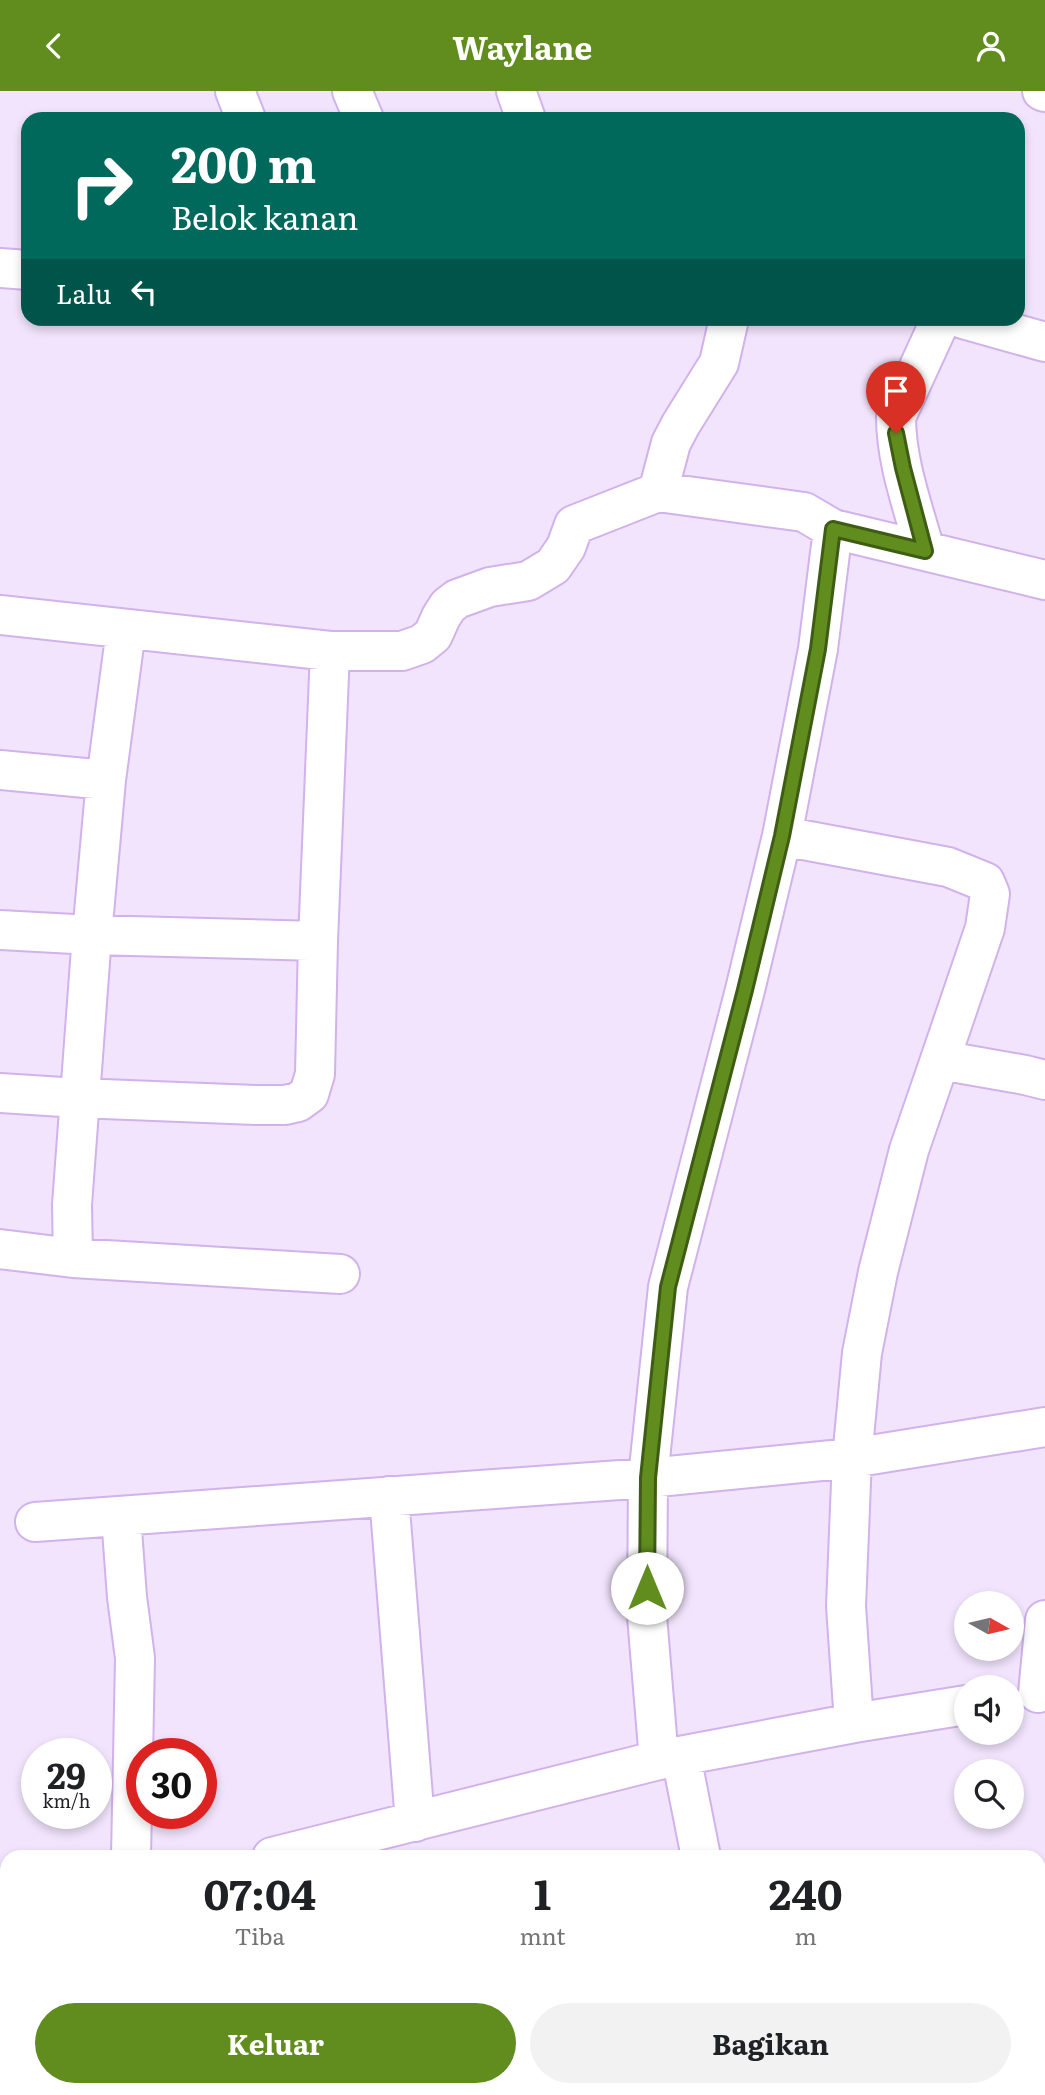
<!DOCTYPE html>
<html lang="id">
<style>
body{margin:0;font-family:Literata,serif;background:#f2f2f2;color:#202124;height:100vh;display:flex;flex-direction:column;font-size:26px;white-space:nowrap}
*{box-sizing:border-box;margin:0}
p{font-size:23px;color:#757577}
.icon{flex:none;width:38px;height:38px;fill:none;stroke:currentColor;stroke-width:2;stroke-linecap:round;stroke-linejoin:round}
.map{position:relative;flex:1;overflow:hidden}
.sheet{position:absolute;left:0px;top:1759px;width:1046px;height:247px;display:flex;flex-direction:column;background:#fff;border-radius:21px 21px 0 0;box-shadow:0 4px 10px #0003}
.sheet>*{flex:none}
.guide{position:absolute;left:21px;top:21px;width:1004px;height:214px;border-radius:21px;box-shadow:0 4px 10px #0003;background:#00695c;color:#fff;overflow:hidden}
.needle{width:46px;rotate:98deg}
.controls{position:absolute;left:954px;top:1500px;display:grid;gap:14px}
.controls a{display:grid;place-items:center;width:70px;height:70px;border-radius:50%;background:#fff;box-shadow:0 4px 10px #0003;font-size:35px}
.speed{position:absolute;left:21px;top:1647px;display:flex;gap:14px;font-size:35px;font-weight:700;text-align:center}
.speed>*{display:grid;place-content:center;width:91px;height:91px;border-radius:50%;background:#fff;box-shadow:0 4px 10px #0003;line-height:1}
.speed small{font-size:18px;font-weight:400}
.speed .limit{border:10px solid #d22;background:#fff;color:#111}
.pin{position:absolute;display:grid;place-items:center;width:60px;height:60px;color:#fff;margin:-72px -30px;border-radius:50% 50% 50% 0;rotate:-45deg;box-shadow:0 0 7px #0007}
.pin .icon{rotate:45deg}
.me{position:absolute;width:77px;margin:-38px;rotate:0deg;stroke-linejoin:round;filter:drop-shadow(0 0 5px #0008)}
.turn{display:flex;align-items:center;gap:24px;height:147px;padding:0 35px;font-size:32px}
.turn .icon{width:91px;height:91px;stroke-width:2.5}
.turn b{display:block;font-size:49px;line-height:60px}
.then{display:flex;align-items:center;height:66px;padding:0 35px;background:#0003;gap:14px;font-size:26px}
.eta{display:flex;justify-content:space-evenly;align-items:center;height:119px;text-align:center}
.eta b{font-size:42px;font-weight:700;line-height:49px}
.action{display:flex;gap:14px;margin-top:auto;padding:14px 35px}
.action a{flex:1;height:80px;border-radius:42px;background:#618d1e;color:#fff;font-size:28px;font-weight:700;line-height:80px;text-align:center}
.action a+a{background:#f2f2f2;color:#202124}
header{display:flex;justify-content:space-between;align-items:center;height:91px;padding:0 35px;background:#618d1e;color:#fff;font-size:32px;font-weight:700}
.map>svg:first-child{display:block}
</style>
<header><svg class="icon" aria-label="back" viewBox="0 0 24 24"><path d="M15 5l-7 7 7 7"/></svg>Waylane<svg class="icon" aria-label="person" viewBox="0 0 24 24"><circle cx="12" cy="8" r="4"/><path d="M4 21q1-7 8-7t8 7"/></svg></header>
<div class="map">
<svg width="1045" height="2004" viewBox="0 0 1045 2004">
<rect width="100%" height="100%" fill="#f1e4fc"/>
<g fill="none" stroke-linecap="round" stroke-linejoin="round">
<defs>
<path id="minor" d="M235 0 246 28
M352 0 364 28
M516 0 526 28
M1042 0 1045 1
M0 177 28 179
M963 228 1045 251
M658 401 671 352 681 333 719 272 729 228
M925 460C913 416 896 371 896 326L941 228
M0 524 330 560H402L422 553 433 544 441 526 448 515 457 508 490 496 528 490 553 475 566 456 574 434 658 401 804 421 833 438 1045 489
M0 679 106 689
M782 745 948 776 985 791 990 803 985 837 940 969
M0 839 92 844 318 850
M0 1002 78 1007 256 1014H285L298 1011 309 1003 315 983 318 850 330 560
M0 1158 73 1167 340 1183
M73 1167 72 1114 92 844 106 689 126 539
M389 1405 415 1731
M121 1425 127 1506 135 1567 131 1766
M35 1431 648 1387 852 1367 1045 1336
M1038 1602 1045 1529
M854 1632 846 1515 852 1367 862 1262 878 1181 909 1059 940 969 1025 984 1045 989
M681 1665 701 1766
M659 1669 647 1525 648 1387 668 1196 745 899 782 745 818 558 833 438
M272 1766 659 1669 854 1632 966 1614
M0 1826 7 1824
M739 1998 740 2000 755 2004
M864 2004 975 1998"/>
</defs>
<use href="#minor" stroke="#d1b2eb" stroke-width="42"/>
<use href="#minor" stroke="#fff" stroke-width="38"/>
</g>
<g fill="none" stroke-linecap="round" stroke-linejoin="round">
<defs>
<path id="route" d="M647 1497 648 1387 668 1196 745 899 782 745 818 558 833 438 925 460 903 377 896 342"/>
</defs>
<use href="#route" stroke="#3f5c14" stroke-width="18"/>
<use href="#route" stroke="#618d1e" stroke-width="12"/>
</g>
</svg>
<div class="controls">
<a><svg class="needle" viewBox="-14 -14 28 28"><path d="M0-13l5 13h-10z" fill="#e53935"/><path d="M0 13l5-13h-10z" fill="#757577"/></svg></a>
<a><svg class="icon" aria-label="sound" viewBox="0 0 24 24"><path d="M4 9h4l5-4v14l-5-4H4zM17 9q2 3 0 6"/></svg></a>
<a><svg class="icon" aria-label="search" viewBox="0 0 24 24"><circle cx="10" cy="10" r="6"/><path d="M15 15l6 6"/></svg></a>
</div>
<div class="speed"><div>29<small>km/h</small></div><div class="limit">30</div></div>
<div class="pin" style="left:896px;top:342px;background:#d93025"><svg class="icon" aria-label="arrive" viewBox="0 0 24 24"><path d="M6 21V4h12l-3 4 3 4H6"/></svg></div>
<svg class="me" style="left:647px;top:1497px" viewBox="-20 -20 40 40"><circle r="19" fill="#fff"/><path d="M0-13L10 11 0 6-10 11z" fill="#618d1e"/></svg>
<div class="guide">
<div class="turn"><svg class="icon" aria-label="right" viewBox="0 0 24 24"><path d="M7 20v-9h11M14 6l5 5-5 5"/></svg><div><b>200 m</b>Belok kanan</div></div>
<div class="then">Lalu<svg class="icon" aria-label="left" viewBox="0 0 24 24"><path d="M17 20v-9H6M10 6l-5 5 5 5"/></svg></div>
</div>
<section class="sheet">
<div class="eta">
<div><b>07:04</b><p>Tiba</p></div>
<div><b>1</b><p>mnt</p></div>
<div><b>240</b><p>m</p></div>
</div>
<div class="action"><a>Keluar</a><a>Bagikan</a></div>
</section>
</div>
